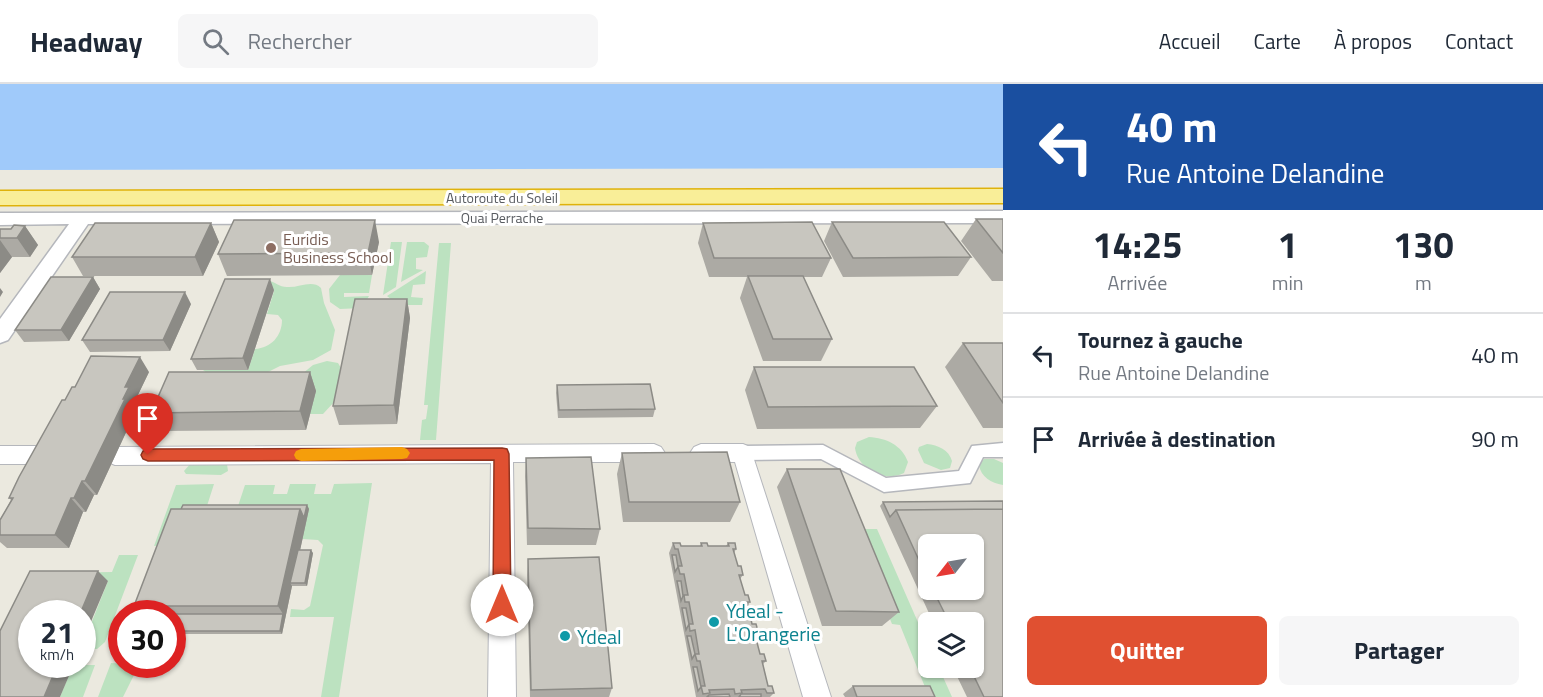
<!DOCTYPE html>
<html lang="fr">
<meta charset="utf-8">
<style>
body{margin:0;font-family:"Titillium Web",sans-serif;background:#f6f6f7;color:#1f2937;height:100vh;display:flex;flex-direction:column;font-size:22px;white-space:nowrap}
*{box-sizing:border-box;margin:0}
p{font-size:20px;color:#747a83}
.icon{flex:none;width:33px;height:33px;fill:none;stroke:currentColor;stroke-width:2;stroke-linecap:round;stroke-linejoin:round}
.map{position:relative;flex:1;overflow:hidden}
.details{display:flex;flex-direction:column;background:#fff;width:540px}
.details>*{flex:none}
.top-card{background:#1a4fa0;color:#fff;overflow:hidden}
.needle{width:39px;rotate:239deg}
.fabs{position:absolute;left:918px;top:450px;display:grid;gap:12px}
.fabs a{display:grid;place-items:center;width:66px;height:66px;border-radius:9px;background:#fff;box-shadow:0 2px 4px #0004;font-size:30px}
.speed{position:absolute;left:18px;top:516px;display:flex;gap:12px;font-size:30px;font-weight:700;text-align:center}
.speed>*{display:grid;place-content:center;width:78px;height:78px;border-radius:50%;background:#fff;box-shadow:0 2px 4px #0004;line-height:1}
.speed small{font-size:15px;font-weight:400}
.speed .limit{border:9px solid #d22;background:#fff;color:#111}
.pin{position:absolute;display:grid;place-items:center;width:51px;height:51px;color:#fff;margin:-62px -26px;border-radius:50% 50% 50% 0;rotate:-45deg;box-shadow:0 0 6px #0007}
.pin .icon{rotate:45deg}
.me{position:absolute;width:66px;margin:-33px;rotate:0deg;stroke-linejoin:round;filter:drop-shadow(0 0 4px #0008)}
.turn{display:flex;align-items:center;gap:21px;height:126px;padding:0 24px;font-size:27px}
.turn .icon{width:78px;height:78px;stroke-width:2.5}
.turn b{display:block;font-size:42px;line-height:51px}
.eta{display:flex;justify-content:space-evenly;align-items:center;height:102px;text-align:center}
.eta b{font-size:36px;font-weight:700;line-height:42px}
.button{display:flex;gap:12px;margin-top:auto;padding:12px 24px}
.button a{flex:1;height:69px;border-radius:9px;background:#e05031;color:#fff;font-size:24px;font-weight:700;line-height:69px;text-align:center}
.button a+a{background:#f6f6f7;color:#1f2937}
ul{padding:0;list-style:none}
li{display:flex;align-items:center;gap:18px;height:84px;padding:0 24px;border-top:2px solid #e0e1e3}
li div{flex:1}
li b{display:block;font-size:22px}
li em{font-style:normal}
header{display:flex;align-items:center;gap:36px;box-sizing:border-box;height:84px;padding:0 30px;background:#fff;border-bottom:2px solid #e0e1e3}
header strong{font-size:28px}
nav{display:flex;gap:33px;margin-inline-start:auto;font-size:21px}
.search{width:420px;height:54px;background:#f6f6f7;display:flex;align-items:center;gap:15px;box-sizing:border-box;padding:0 21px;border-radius:9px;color:#747a83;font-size:22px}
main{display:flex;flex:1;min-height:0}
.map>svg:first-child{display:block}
</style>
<header>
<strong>Headway</strong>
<div class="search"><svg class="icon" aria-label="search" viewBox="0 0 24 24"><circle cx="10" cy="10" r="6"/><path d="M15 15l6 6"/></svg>Rechercher</div>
<nav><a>Accueil</a><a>Carte</a><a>À propos</a><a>Contact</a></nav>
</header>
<main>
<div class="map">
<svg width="1003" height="613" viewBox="0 0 1003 613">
<rect width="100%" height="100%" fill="#ebe9df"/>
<path fill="#bce2c0" d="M391 158H402L396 203 383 211Z
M407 158H424L429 162 427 173 416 174V185L423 186 401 198Z
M439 159H451L436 356H420L422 336 426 335 428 321H424Z
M426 187 425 200 413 201 411 213 423 214 422 221H398L387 212Z
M340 191H372L369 209H344V213L369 212 362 224 340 225 330 218 329 205Z
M268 196C275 198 279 203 287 203 299 204 312 195 321 204L324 219 335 246 331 266 313 276 280 282 258 293 207 289 203 286H248L255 265C271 264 282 252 282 236L278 231 267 230 274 207Z
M327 277 338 279 341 284 335 317 323 330H310L302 290 313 281Z
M869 353C886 354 902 361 908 378L904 389C884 399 858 385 855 364L857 358Z
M927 360C938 361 949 366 952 377L950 384 941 386 924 379 918 366 919 363Z
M984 375H994L1003 379V401C991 399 981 393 979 381Z
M191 379 227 380 228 387 221 391 186 390 184 387Z
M372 399 339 613H321L334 533H290L291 525 304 526 310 522 323 461 318 456 302 455 237 425 245 401H275L273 410H287L290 400H316L314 410H331L334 400Z
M214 400 206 425 172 460 154 462 176 401Z
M854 445H877L928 561V584H939L952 613H929L900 541 892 540Z
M119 471H138L105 558 97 565H83V560L108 497 53 489 112 488Z
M111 579 139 581 123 613H98Z
M73 581H95L83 613H60Z"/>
<path fill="#a0cafa" d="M0 0H1003V84L0 86Z"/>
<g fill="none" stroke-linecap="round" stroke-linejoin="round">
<defs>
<path id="pedestrian" d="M1003 359V373H983L970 399 884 408 821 375 743 376 737 374 735 369 737 364 743 362 823 361 886 394 959 387 972 362Z"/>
<path id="minor" d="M654 360 661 363 665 369 661 375 654 378H513L516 613H488L491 379 115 381 108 378 104 372 108 366 115 363Z
M701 360H743L750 363 831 613H803L735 378H701L694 375 690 369 694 363Z
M0 362H52L59 365 63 371 59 377 52 380H0Z"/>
<path id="tertiary" d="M1003 127V139L88 140 8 256 0 259V235L69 140 0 141V129Z"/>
<path id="trunk" d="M1003 105V119L0 121V107Z"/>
</defs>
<use href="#pedestrian" stroke="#b5b7bc" stroke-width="3"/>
<use href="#minor" stroke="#b5b7bc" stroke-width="2"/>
<use href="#tertiary" stroke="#b5b7bc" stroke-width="3"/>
<use href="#trunk" stroke="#dfb20b" stroke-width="3"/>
<use href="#pedestrian" fill="#fff" fill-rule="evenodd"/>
<use href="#minor" fill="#fff" fill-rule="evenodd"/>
<use href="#tertiary" fill="#fff" fill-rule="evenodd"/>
<use href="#trunk" fill="#f9ee98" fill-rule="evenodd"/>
</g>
<path fill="#acaaa4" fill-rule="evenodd" d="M976 135H1003V197H992L961 157Z
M832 138 971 173 958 192 843 193 824 157Z
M211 139 219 158 203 192H83L72 173Z
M703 139 831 174 822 193H803L832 255 821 277H763L740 214 747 193H709L698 159Z
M25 142 38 161 30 173H12L0 189V145H11Z
M379 158 372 191 227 192 218 170Z
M93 193 100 205 69 257 24 258 15 246Z
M274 206 248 286H197L191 275Z
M407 215 410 234 397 340 339 341 333 322Z
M191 220 170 267 90 268 82 256Z
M963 259H1003V344H983L945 283Z
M754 283 937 322 920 344 757 345 745 306Z
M149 288 136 315 138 318 133 327 135 329 97 411H94L86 428H83L69 464H7L0 458V436L11 416 9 414 65 316 75 303Z
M310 288 316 307 306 346 163 347 151 329Z
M557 301 655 325 653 333 558 334 556 309Z
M622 369 740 418 730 438H623L617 390Z
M526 374 600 445 596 461H527L525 392Z
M787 385 899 528 882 542H822L777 403Z
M1003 417V613H967L953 584H974V538H933L880 422 883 418ZM928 460 974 506H928Z
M307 421 309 425 300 466 313 469 307 502H292L282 550H172V530H142L134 522Z
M673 459 681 462H700L701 459 708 462H726L728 459 736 465 734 469 738 482 743 491 740 495 745 511 750 518 748 521 752 540 758 547 755 551 760 570 766 577 763 580 768 602 774 609 770 613H696L669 469Z
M528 475 612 604 609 613H530L527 491Z
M853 602 935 613H845L843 610Z"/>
<path fill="#8c8b86" d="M375 136 379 158 372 191 368 169Z
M211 139 219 158 203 192 195 173Z
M25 142 38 161 30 173 17 154Z
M0 156 12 173 0 189Z
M93 193 100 205 69 257 61 246Z
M270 195 274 206 248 286 243 274Z
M0 204 3 208 0 213Z
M185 208 191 220 170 267 163 256Z
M407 215 410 234 397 340 394 321Z
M140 273 149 288 136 315 138 318 133 327 135 329 97 411 85 397 123 315 125 303Z
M310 288 316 307 306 346 300 327Z
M82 397 94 411 86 428 74 414Z
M71 414 83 428 69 464 55 451Z
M307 421 309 425 293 499H290L292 502 282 550 280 547 283 530 278 522 300 425Z
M311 466 313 469 307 502 305 499Z
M98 487 108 497 82 559V530H80Z
M58 580H74L60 613H44Z"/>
<path fill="#c8c6bf" stroke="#8c8b86" stroke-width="1.5" d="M976 135H1003V169Z
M234 136H375L368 169 218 170Z
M812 138 831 174H714L703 139Z
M832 138H944L971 173 853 174Z
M95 139H211L195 173H72Z
M14 141 25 142 17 154H0V145H11Z
M748 192H803L832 255H773Z
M51 193H93L61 246H15Z
M225 195H270L243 274 191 275Z
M110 208H185L163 256H82Z
M355 215H407L394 321 333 322Z
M963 259H1003V319Z
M91 272 140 273 125 303H129L123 315H125L85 397H82L74 414H71L55 451H0V436L13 414H9L19 393 62 316H65L72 303H75Z
M754 283H914L937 322 768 323Z
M169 288H310L300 327 151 329Z
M650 300 655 325 559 326 557 301Z
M727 368 740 418H629L622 369Z
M591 373 600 445 528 444 526 374Z
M787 385H840L899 528 836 527Z
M1003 417V425L896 426 890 433 883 418Z
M183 421H307L304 434 300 425H181Z
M171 425H300L278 522H134Z
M1003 425V613H984L970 584H974V538H949L933 506H974V460H928V496L896 426Z
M673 459H680L681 462H702L701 459H707L708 462H729L728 459H735L736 465H733L738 482H741L743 491H739L745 511H748L750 518H747L752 540H756L758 547H754L760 570H764L766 577H762L768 602H772L774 609H767L765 605 741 606 742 609 735 610 734 605 709 606 710 609 703 610 701 602H705L700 577H697L695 570H699L695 546 690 547 689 540H693L689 518H685L684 511H688L684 490H680L678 482H682L678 465H675Z
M298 466H311L305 499H290Z
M672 471H676L678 483 675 488Z
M599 473 612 604 531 606 528 475Z
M30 487H98L80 530H32V580H58L44 613H0V547Z
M677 497H681L683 512 681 517Z
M682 524H686L689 540 686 546Z
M172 530H283L280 547H172Z
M687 552H691L695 570 692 575Z
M693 583H697L701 603 698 607Z
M853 602H930L935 613H857Z
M729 610 730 613H707L709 611Z
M741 610H761V613H739Z"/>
<path fill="#e05031" stroke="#923420" stroke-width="1.5" d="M502 364 507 365 509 370 511 521 508 527 502 529 496 527 493 521 494 376 148 377 143 375 141 371 143 367 148 365Z"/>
<path fill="#f59e0b" d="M402 363 407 365 410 369 407 374 402 375 301 377 296 375 294 371 296 367 301 365Z"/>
<circle fill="#8d6e63" stroke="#fff" stroke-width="2" cx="271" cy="164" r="6"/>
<g fill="#0f9aa8" stroke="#fff" stroke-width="2">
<circle cx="714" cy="538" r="6"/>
<circle cx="565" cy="552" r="6"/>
</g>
<g text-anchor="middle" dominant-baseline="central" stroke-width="6" stroke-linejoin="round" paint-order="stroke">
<g font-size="14" fill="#585b60" stroke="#fff">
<text x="502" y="113">Autoroute du Soleil</text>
<text x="502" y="133">Quai Perrache</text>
</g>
<g font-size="16" fill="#785e54" stroke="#fff" text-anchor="start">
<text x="283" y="155">Euridis<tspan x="283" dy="18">Business School</tspan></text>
</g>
<g font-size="20" fill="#0d838f" stroke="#fff" text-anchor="start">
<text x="726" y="526">Ydeal -<tspan x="726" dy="23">L'Orangerie</tspan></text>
<text x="577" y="552">Ydeal</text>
</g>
</g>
</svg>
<div class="fabs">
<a><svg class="needle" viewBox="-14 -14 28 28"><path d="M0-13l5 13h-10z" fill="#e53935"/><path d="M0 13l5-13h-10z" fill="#747a83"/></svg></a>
<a><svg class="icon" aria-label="layers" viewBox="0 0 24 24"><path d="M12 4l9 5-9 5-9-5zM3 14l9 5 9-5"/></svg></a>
</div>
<div class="speed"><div>21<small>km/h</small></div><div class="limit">30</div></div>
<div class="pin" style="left:148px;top:371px;background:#d93025"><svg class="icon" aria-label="arrive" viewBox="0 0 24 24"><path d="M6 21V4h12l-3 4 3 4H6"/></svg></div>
<svg class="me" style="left:502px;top:521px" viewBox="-20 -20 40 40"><circle r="19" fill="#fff"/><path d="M0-13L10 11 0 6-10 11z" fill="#e05031"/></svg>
</div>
<section class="details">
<div class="top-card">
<div class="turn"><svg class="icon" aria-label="left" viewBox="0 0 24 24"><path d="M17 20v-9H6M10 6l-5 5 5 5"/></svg><div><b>40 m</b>Rue Antoine Delandine</div></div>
</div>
<div class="eta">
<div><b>14:25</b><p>Arrivée</p></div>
<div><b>1</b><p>min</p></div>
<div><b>130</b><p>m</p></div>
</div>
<ul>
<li><svg class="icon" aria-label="left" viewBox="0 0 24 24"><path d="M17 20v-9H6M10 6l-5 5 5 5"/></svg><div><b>Tournez à gauche</b><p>Rue Antoine Delandine</p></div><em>40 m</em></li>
<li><svg class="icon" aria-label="arrive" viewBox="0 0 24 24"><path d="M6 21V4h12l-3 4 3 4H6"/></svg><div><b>Arrivée à destination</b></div><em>90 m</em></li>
</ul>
<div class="button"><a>Quitter</a><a>Partager</a></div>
</section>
</main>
